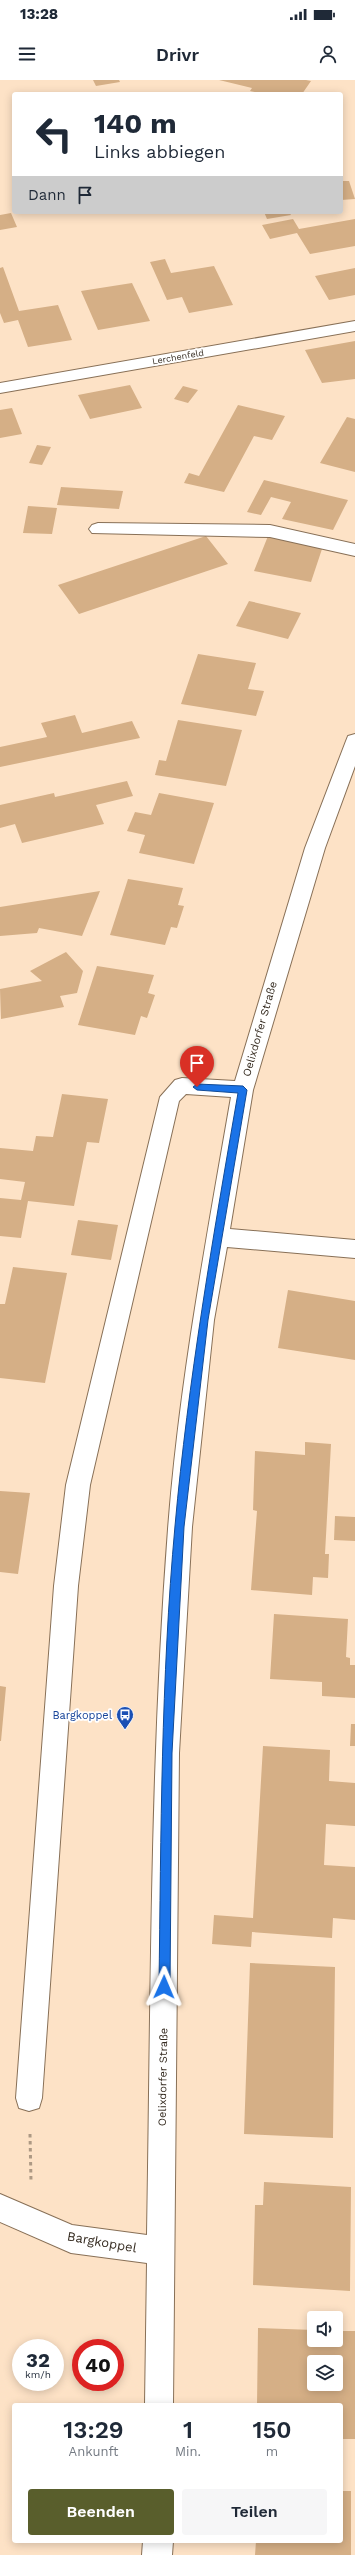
<!DOCTYPE html>
<html lang="de">
<meta charset="utf-8">
<style>
body{margin:0;font-family:"Work Sans",sans-serif;background:#f6f6f7;color:#1f2937;height:100vh;display:flex;flex-direction:column;font-size:15px;white-space:nowrap}
*{box-sizing:border-box;margin:0}
p{font-size:13px;color:#747a83}
.icon{flex:none;width:22px;height:22px;fill:none;stroke:currentColor;stroke-width:2;stroke-linecap:round;stroke-linejoin:round}
.map{position:relative;flex:1;overflow:hidden}
.details{position:absolute;left:12px;top:2323px;width:331px;height:140px;display:flex;flex-direction:column;background:#fff;border-radius:4px;box-shadow:0 2px 10px #0003}
.details>*{flex:none}
.top-card{position:absolute;left:12px;top:12px;width:331px;height:122px;border-radius:4px;box-shadow:0 2px 10px #0003;background:#fff;color:#1f2937;overflow:hidden}
.fabs{position:absolute;left:307px;top:2231px;display:grid;gap:8px}
.fabs a{display:grid;place-items:center;width:36px;height:36px;border-radius:4px;background:#fff;box-shadow:0 2px 10px #0003;font-size:20px}
.speed{position:absolute;left:12px;top:2259px;display:flex;gap:8px;font-size:20px;font-weight:700;text-align:center}
.speed>*{display:grid;place-content:center;width:52px;height:52px;border-radius:50%;background:#fff;box-shadow:0 2px 10px #0003;line-height:1}
.speed small{font-size:10px;font-weight:400}
.speed .limit{border:6px solid #d22;background:#fff;color:#111}
.pin{position:absolute;display:grid;place-items:center;width:34px;height:34px;color:#fff;margin:-41px -17px;border-radius:50% 50% 50% 0;rotate:-45deg;box-shadow:0 0 4px #0007}
.pin .icon{rotate:45deg}
.me{position:absolute;width:44px;margin:-22px;rotate:1deg;stroke-linejoin:round;filter:drop-shadow(0 0 3px #0008)}
.turn{display:flex;align-items:center;gap:14px;height:84px;padding:0 16px;font-size:18px}
.turn .icon{width:52px;height:52px;stroke-width:2.5}
.turn b{display:block;font-size:28px;line-height:34px}
.then{display:flex;align-items:center;height:38px;padding:0 16px;background:#0003;gap:8px;font-size:15px}
.eta{display:flex;justify-content:space-evenly;align-items:center;height:68px;text-align:center}
.eta b{font-size:24px;font-weight:600;line-height:28px}
.cta{display:flex;gap:8px;margin-top:auto;padding:8px 16px}
.cta a{flex:1;height:46px;border-radius:4px;background:#595e2c;color:#fff;font-size:16px;font-weight:600;line-height:46px;text-align:center}
.cta a+a{background:#f6f6f7;color:#1f2937}
.status{display:flex;justify-content:space-between;align-items:center;height:28px;padding:0 20px;background:#fff;direction:ltr}
.status svg{height:11px;fill:currentColor}
header{display:flex;justify-content:space-between;align-items:center;height:52px;padding:0 16px;background:#fff;font-size:18px;font-weight:600}
.map>svg:first-child{display:block}
</style>
<div class="status"><b>13:28</b><svg viewBox="0 0 49 12"><path d="M0 12V9h3v3zM5 12V6h3v6zM10 12V3h3v9zM15 12V0h3v12zM26 1h20v11H26zM47 4h2v5h-2z"/></svg></div>
<header><svg class="icon" aria-label="menu" viewBox="0 0 24 24"><path d="M4 6h16M4 12h16M4 18h16"/></svg>Drivr<svg class="icon" aria-label="person" viewBox="0 0 24 24"><circle cx="12" cy="8" r="4"/><path d="M4 21q1-7 8-7t8 7"/></svg></header>
<div class="map">
<svg width="355" height="2475" viewBox="0 0 355 2475">
<rect width="100%" height="100%" fill="#fde2c6"/>
<path fill="#d5af86" fill-rule="evenodd" d="M93 0H119L120 2 96 6Z
M219 0H306L311 1 302 14H264L250 11 252 8Z
M341 101H349L355 119 341 120Z
M264 132H289L291 135 267 139Z
M11 133 17 147 0 150V135Z
M293 139 299 149 355 139V166L310 174 297 153 270 159 262 145Z
M165 179 171 193 214 186 233 225 189 233 182 217 167 220 150 182Z
M3 187 19 231 58 225 72 260 28 267 18 240 4 243 0 233V188Z
M355 188V215L329 220 315 196Z
M132 203 150 241 98 250 81 211Z
M355 261V299L322 303 305 270Z
M130 305 142 328 90 339 78 315Z
M183 306 198 310 188 323 174 319Z
M238 325 285 336 272 360 254 356 224 412 184 403 189 393 199 396Z
M12 328 22 354 0 358V330Z
M347 337 355 339V392L320 383Z
M37 365 51 367 42 385 29 383Z
M264 400 348 420 333 450 282 439 291 422 271 417 261 435 247 432Z
M61 407 123 411 119 429 57 425Z
M28 426 57 428 52 454 23 453Z
M206 456 228 484 79 534 58 505Z
M268 456 323 466 311 502 254 491Z
M249 521 301 533 288 559 236 546Z
M198 574 256 583 248 609 264 611 256 636 181 624Z
M75 635 82 653 132 641 140 658 0 687V667L47 657 41 643Z
M178 640 242 650 226 706 155 695 159 680 166 681Z
M127 701 133 716 96 725 104 744 22 763 15 744 0 748V725L54 713 55 717Z
M159 713 214 723 194 784 139 773 145 755 127 751 135 732 151 735Z
M128 799 183 808 178 825 184 826 177 848 171 847 165 865 110 855Z
M100 811 82 856 39 848 37 853 0 856V827Z
M66 872 83 891 77 913 60 916 64 927 1 939 0 909 42 901 30 891Z
M97 886 154 895 148 913 155 915 147 938 141 936 135 955 78 945Z
M62 1014 108 1019 99 1063 87 1062 74 1126 28 1121 21 1158 0 1156V1118L21 1120 25 1102 0 1099V1068L33 1071 36 1056 53 1057Z
M78 1140 118 1145 111 1180 71 1175Z
M13 1187 67 1193 45 1303 0 1298V1224H5Z
M288 1210 355 1221V1280L278 1268Z
M305 1362 331 1364 325 1474H329L328 1498 313 1497 312 1515 251 1510 257 1431 253 1430 255 1371 305 1375Z
M0 1411 30 1413 18 1494 0 1492Z
M335 1436 355 1437V1461L334 1460Z
M274 1534 348 1539 346 1577 350 1578V1585H355V1618L322 1616V1602L270 1599Z
M0 1606 6 1607 1 1661H0Z
M351 1644H355V1666H350Z
M263 1666 330 1670 329 1701 355 1703V1746L326 1744 324 1785 355 1787V1840L333 1838 332 1858 252 1852 251 1867 212 1864 214 1835 253 1838Z
M250 1883 335 1887 333 2058 244 2054Z
M264 2102 351 2107 350 2211 253 2205 255 2125H263Z
M258 2248 314 2250V2260H336V2251H355V2359H341V2325H257ZM314 2282H336V2304H314Z
M341 2411H351V2475H255L256 2461H341Z"/>
<g fill="none" stroke-linecap="round" stroke-linejoin="round">
<defs>
<path id="minor" d="M355 241V251L0 313V303Z
M98 443 270 445 355 464V476L270 457 92 453 89 449 92 445Z
M355 654V686L325 768 253 1010 230 1149 355 1160V1178L227 1167 214 1240 192 1447 179 1673 173 2325H145L147 2183 71 2173 0 2142V2114L72 2145 147 2155C151 1920 150 1684 168 1449 179 1304 206 1161 231 1017L186 1014 179 1021 90 1405 78 1506 42 2018 39 2028 29 2031 19 2028 16 2018 54 1506 66 1405 160 1017 175 1000 182 998 235 1001 305 768 346 661 348 656Z
M143 2461H173L172 2475H142Z"/>
</defs>
<use href="#minor" stroke="#887057" stroke-width="2"/>
<path stroke="#ad9984" stroke-width="3" stroke-dasharray="3.5 3.5" stroke-linecap="butt" d="M30 2054 31 2101"/>
<use href="#minor" fill="#fff" fill-rule="evenodd"/>
</g>
<path fill="#1a73e8" stroke="#114b97" d="M197 1004 243 1006 247 1010 208 1240 184 1447 172 1673 170 1907 164 1912 159 1907C161 1753 161 1599 175 1446 188 1301 213 1157 238 1013L197 1010 193 1007Z"/>
<defs>
<symbol id="bus-pin" viewBox="-11 -11 22 30"><path d="M0 17L-7.5 6A9.5 9.5 0 1 1 7.5 6Z" fill="#1a4fb4" stroke="#fff"/><path d="M-5-6H5V4H4V6H2V4H-2V6H-4V4H-5ZM-3.5-4V0h7V-4ZM-3.5 1.2v1.5H-2V1.2ZM2 1.2v1.5H3.5V1.2Z" fill="#fff"/></symbol>
</defs>
<g fill-rule="evenodd">
<use href="#bus-pin" x="115" y="1625" width="20" height="27"/>
</g>
<g text-anchor="middle" dominant-baseline="central" stroke-width="3.5" stroke-linejoin="round" paint-order="stroke">
<g font-size="9" fill="#352b20" stroke="#fff">
<text transform="translate(178 277) rotate(-10)">Lerchenfeld</text>
</g>
<g font-size="11" fill="#352b20" stroke="#fff">
<text transform="translate(260 949) rotate(-74)">Oelixdorfer Straße</text>
<text transform="translate(163 1997) rotate(-89)">Oelixdorfer Straße</text>
</g>
<g font-size="11" fill="#164399" stroke="#fff" text-anchor="end">
<text x="112" y="1635">Bargkoppel</text>
</g>
<g font-size="13" fill="#352b20" stroke="#fff">
<text transform="translate(102 2162) rotate(10)">Bargkoppel</text>
</g>
</g>
</svg>
<div class="fabs">
<a><svg class="icon" aria-label="sound" viewBox="0 0 24 24"><path d="M4 9h4l5-4v14l-5-4H4zM17 9q2 3 0 6"/></svg></a>
<a><svg class="icon" aria-label="layers" viewBox="0 0 24 24"><path d="M12 4l9 5-9 5-9-5zM3 14l9 5 9-5"/></svg></a>
</div>
<div class="speed"><div>32<small>km/h</small></div><div class="limit">40</div></div>
<div class="pin" style="left:197px;top:1007px;background:#d93025"><svg class="icon" aria-label="arrive" viewBox="0 0 24 24"><path d="M6 21V4h12l-3 4 3 4H6"/></svg></div>
<svg class="me" style="left:164px;top:1907px" viewBox="-20 -20 40 40"><path d="M0-17L14 15 0 8-14 15z" fill="#1a73e8" stroke="#fff" stroke-width="4"/></svg>
<div class="top-card">
<div class="turn"><svg class="icon" aria-label="left" viewBox="0 0 24 24"><path d="M17 20v-9H6M10 6l-5 5 5 5"/></svg><div><b>140 m</b>Links abbiegen</div></div>
<div class="then">Dann<svg class="icon" aria-label="arrive" viewBox="0 0 24 24"><path d="M6 21V4h12l-3 4 3 4H6"/></svg></div>
</div>
<section class="details">
<div class="eta">
<div><b>13:29</b><p>Ankunft</p></div>
<div><b>1</b><p>Min.</p></div>
<div><b>150</b><p>m</p></div>
</div>
<div class="cta"><a>Beenden</a><a>Teilen</a></div>
</section>
</div>
